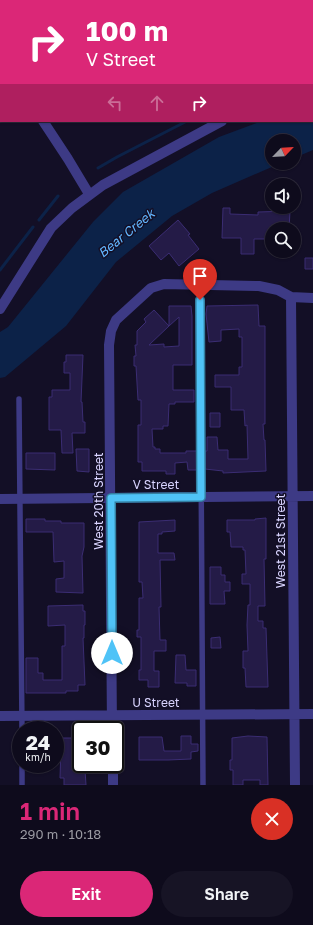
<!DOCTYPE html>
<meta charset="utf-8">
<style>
body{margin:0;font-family:"Golos Text",sans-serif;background:#171425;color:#f1f3f6;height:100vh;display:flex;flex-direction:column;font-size:15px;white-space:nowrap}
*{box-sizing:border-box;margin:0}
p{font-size:13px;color:#9b9ba3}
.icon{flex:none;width:22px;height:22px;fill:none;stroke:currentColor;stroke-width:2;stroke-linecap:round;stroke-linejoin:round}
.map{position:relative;height:785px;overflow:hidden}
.details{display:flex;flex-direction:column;background:#0e0b1c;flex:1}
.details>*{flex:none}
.banner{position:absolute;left:0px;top:0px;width:313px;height:122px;box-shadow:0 1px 3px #0004,0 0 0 1px #2e2b3b;background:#db2777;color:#fff;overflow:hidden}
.needle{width:26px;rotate:65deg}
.fabs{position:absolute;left:265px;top:134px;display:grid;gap:8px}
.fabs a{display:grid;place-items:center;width:36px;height:36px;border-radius:50%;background:#0e0b1c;box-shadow:0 1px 3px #0004,0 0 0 1px #2e2b3b;font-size:20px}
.speed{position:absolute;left:12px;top:721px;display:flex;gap:8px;font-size:20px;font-weight:700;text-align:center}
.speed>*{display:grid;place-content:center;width:52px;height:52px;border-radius:50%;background:#0e0b1c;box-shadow:0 1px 3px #0004,0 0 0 1px #2e2b3b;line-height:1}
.speed small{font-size:10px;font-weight:400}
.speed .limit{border:2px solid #111;border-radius:6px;background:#fff;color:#111}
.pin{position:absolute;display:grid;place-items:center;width:34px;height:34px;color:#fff;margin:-41px -17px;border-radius:50% 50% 50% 0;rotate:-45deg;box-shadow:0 0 4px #0007}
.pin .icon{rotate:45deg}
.me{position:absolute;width:44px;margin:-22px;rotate:0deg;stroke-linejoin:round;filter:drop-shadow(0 0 3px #0008)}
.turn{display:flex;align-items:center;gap:14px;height:84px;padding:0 20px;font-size:18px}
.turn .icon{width:52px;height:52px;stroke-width:2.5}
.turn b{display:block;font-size:28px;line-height:34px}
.lanes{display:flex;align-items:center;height:38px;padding:0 20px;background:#0003;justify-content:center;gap:20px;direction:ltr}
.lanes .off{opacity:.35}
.round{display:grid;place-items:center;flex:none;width:42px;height:42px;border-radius:21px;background:#171425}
.overview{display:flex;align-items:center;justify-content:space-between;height:68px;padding:0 20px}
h1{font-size:24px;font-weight:600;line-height:30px;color:#db2777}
.cta{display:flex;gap:8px;margin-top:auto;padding:8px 20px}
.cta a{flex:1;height:46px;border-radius:24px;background:#db2777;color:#fff;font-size:16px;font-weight:600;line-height:46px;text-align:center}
.cta a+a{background:#171425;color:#f1f3f6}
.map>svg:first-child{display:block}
</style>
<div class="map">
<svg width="313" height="785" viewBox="0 0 313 785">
<rect width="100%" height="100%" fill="#130f26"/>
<path fill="#0c2248" d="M312 102H313V150L294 158V141H272V163H281L212 193 172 216 116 262 66 326 5 377 0 378V332L8 327 93 222 123 192 219 137 262 121H312Z"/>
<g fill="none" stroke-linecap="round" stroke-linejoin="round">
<path stroke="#0c2248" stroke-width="3" d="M312 66H313
M98 168 117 157 187 121
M39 220 58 196
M0 270 33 227"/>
</g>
<path fill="#241b47" stroke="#3b2d73" d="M223 208H230V214L258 215V212L290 211 289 229H272V239H254V254H241V238H222Z
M178 220 190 234 188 235 199 249 179 266 169 253 161 260 149 246Z
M305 258H313V269H305Z
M258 305 259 326H265V424H263L264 440H265L266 471 223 473V471L205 469V451H207V437H217L218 450H228V459H248L247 425 245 426 244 410H231V387H215V375H239V367H242V337H239V329L221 330V341L209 342 206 314 207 306Z
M169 306H191L192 316V365H173V390H194V402H175V404H169L168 426H163V429H152L153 447H155V449H160V453H186V451H197V470H188L187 462 175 463V474H166V471H142V462H138V425H141V400H138L136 366H134V356H136L135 345H137V331L146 322 144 319 154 310 169 326 149 345 164 344V347L179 346V317L169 326Z
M66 355H83L81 402H82L83 422H85V433H72L73 453H62L61 430H49V397H52V390H70V373H64V362H66Z
M210 413H220V427H210Z
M76 449H89V472L77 471Z
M26 453H55V470L26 469Z
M266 518V559H264L265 606H258V621H263V628H266L268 687H246L245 668H243V651H248L247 625 248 605H250V584H242V574H246L245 550H243V547H231L230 532H227V520H255V519Z
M26 519H45V521H61V523H84V547L82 556 83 593 56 592V579L64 578V561L54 562 53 532H26Z
M175 520V531L162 532V534H158V553H174L175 560H160L161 607H159L160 640H166V651H154V671H159V687H148V680H139V670H141V637H137V630H139V598H143L142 582H139V522Z
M210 567H221V575H225V582H230V591H224L225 604H210Z
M83 605V611H85V625H84V638H83L85 685H78V691H66V693H26V658H38V673H43V680H62V646H65V625L48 626V606Z
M220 637 221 648H211V638Z
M176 655H185L186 670H196V686H187V683H175Z
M181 736H191V744H198V751L191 752V759L168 760H139V737H162L164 751H181Z
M248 736 267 737 268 785H260V780H243V785H233V770H230V760H232V738Z
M56 738H81V764H83V770H85L86 785H64V778H60L61 748 56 749Z"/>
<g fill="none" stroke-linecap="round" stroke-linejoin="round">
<path stroke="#3d3a85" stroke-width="5.5" d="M200 285 203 785
M19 399 22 730
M22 764V785"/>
<path stroke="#3d3a85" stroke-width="10" d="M111 0V1
M0 36 1 38
M312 83 313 82
M43 121 68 159 89 194
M291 297 295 785
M0 309 51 228 72 208 103 185 222 121
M0 499 313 496
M0 716 313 714
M112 730 109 345 111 331 116 320 151 288 164 284 259 286 278 290 291 297 313 298
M113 764V785"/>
</g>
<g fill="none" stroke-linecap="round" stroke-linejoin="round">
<defs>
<path id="route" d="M112 653 111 498 201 497 200 300"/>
</defs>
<use href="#route" stroke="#337fa1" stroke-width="10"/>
<use href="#route" stroke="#4fc3f7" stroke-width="7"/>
</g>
<g text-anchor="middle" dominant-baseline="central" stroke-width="3" stroke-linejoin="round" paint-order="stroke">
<g font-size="12" fill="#d9d4ff" stroke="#130f26">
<text x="156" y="484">V Street</text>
<text transform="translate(98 501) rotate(-90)">West 20th Street</text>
<text transform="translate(280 541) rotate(-90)">West 21st Street</text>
<text x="156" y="702">U Street</text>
</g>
<g font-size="13" font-style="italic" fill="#62b6ff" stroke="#130f26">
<text transform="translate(126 233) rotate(-39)">Bear Creek</text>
</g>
</g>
</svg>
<div class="fabs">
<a><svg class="needle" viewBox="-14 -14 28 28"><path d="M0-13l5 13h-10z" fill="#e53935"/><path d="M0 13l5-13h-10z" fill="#9b9ba3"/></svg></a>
<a><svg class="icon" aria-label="sound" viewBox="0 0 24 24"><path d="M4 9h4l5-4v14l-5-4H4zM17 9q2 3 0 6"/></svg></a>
<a><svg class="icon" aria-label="search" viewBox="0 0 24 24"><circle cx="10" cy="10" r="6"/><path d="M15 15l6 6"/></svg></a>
</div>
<div class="speed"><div>24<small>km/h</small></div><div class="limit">30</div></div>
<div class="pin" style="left:200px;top:300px;background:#d93025"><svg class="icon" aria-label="arrive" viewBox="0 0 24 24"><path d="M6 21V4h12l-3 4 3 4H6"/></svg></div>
<svg class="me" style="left:112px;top:653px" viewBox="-20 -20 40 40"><circle r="19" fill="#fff"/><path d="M0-13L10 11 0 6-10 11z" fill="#4fc3f7"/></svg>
<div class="banner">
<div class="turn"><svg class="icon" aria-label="right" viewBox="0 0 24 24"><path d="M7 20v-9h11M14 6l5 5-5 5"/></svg><div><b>100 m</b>V Street</div></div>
<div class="lanes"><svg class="icon off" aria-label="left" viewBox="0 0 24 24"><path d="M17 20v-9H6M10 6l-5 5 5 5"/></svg><svg class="icon off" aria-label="ahead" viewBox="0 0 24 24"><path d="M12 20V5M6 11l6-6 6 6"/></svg><svg class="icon" aria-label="right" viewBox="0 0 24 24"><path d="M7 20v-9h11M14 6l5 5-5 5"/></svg></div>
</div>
</div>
<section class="details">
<div class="overview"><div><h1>1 min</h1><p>290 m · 10:18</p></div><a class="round" style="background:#d93025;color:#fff"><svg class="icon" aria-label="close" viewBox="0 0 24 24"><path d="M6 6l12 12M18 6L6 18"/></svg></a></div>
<div class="cta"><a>Exit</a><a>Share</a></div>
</section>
